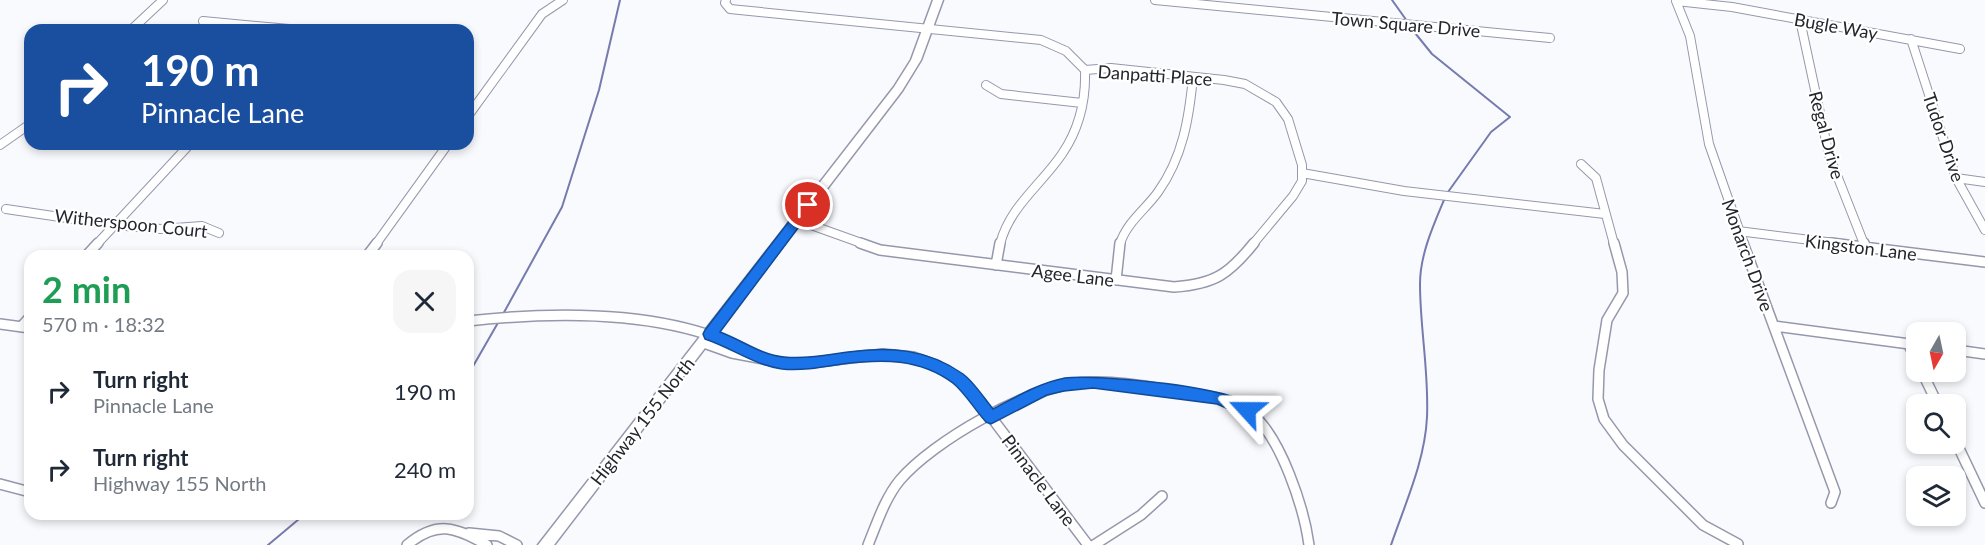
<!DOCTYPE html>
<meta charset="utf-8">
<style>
body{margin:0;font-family:Lato,sans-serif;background:#f6f6f7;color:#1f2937;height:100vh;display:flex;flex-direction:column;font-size:22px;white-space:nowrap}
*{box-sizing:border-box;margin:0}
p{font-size:20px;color:#747a83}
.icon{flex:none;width:33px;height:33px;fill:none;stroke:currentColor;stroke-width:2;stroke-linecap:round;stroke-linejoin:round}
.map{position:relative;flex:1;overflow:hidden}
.sheet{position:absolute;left:24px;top:250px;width:450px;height:270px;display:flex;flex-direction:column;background:#fff;border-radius:18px;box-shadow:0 3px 9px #0003}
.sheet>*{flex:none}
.hud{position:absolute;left:24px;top:24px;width:450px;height:126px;border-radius:18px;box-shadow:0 3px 9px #0003;background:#1a4fa0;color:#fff;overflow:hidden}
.needle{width:39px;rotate:189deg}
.buttons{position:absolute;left:1906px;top:322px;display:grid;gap:12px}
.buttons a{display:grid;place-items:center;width:60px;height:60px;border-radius:12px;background:#fff;box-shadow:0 3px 9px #0003;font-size:30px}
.pin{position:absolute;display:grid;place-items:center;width:51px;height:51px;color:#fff;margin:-26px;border:3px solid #fff;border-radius:50%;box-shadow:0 2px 6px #0007}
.me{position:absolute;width:66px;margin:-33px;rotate:294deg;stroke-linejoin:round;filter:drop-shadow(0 0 4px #0008)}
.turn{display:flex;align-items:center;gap:21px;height:126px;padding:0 18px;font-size:27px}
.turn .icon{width:78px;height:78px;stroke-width:2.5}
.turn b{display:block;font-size:42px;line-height:51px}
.round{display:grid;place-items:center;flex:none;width:63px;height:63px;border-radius:18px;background:#f6f6f7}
.overview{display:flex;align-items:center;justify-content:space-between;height:102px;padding:0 18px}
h1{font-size:36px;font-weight:700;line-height:45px;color:#1e9e55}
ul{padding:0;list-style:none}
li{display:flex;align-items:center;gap:18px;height:78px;padding:0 18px}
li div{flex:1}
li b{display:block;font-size:22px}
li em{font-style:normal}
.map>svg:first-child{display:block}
</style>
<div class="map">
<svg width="1985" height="545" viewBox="0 0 1985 545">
<rect width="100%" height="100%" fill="#f9fafe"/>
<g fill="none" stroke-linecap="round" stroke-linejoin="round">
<path stroke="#767bad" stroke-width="2" d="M1392 0 1407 21
M1411 28 1432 54 1510 117 1491 132 1448 192
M502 316 562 207 599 90 620 0
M468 375 499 321
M268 545 305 514
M1391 545C1405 504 1425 461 1427 417 1429 372 1420 328 1420 284 1420 255 1433 226 1444 200"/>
<defs>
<path id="minor-far1" d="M726 0 725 3 730 9 1041 40 1066 51 1085 70 1111 68 1224 80 1245 84 1276 102 1288 119 1302 165V181L1293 196 1253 244
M1155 0 1550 38
M1800 20 1829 155 1864 244
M203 21 300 30
M131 30 163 0
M1911 39 1956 178 1985 230
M986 85 1001 94 1082 103
M468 116 542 14 563 0
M0 145 30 124
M1581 164 1596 178 1614 244
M1302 173 1404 191 1605 214
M1956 178 1985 182
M6 209 114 225 161 229 202 226 219 233
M797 220 864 244
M1738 231 1843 244
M97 244 190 144
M376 244 448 144
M1000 244C1010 206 1041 185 1062 154 1079 129 1086 99 1085 70
M1120 244C1126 223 1146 209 1158 192 1183 157 1189 118 1193 77
M1744 244 1709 144 1690 36 1676 1 1732 7 1960 49"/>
<path id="minor" d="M860 243 880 250 1174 287C1215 284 1229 274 1254 243
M1614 243 1622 272 1623 293 1607 320 1599 370 1598 399 1604 419 1623 445 1703 525 1738 544
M1743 243 1835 492 1831 503
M1831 243 1985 262
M1864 243 1866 248
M86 256 98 243
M367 256 377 243
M996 265 1000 243
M1116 280 1120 243
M468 321C559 311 675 309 757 356
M0 324 30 328
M1774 326 1917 345
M21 327 30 317
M704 343 732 353 784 363H809L883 354 913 357 938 366 970 389 1088 545
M1909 345 1917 361
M1956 350 1985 354
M1922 372 1938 405
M1956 442 1985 503
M0 484 30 492
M94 514H103
M469 533 499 536 517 545
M407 545C437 520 455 527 487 545
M868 545C877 523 885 498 900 480 933 441 1027 388 1078 383 1110 380 1142 385 1173 391 1199 395 1229 396 1251 413 1281 437 1304 508 1309 545
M1094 545 1141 515 1162 496"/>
<path id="secondary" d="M933 0H943L921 60 902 91 554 545H538L894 87 911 60Z"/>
</defs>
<use href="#minor-far1" stroke="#9598ac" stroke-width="10"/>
<use href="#minor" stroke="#9598ac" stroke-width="12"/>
<use href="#secondary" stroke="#9598ac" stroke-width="3"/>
<use href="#minor-far1" stroke="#fff" stroke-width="8"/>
<use href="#minor" stroke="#fff" stroke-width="9"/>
<use href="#secondary" fill="#fff" fill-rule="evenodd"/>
</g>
<path fill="#1a73e8" stroke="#114b97" stroke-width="1.5" d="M808 200 813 202 815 205 813 208 720 332C742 340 761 355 784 357 806 359 827 355 848 352 889 346 928 349 963 374 974 382 984 398 993 409 1016 397 1039 383 1065 378 1093 374 1243 386 1255 410L1252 415 1247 417 1217 404 1093 388 1064 391 1047 395 991 424 986 422C975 410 965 393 953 383 919 358 882 359 842 364 823 367 802 371 782 369 754 365 732 348 705 339L703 334 705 330 804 202Z"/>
<g text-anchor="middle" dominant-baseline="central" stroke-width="4.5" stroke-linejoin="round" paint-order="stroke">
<g font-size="18" fill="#24252d" stroke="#fff">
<text transform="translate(1406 24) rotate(5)">Town Square Drive</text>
<text transform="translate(1836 26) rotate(10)">Bugle Way</text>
<text transform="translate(1155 75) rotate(4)">Danpatti Place</text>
<text transform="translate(1827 135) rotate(75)">Regal Drive</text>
<text transform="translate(1944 137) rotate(71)">Tudor Drive</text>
<text transform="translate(131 223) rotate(6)">Witherspoon Court</text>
<text transform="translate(1861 247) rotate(7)">Kingston Lane</text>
<text transform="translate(1748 255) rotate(70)">Monarch Drive</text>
<text transform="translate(1073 275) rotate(7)">Agee Lane</text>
<text transform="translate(642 421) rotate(-52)">Highway 155 North</text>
<text transform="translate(1039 480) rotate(53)">Pinnacle Lane</text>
</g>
</g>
</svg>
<div class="buttons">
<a><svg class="needle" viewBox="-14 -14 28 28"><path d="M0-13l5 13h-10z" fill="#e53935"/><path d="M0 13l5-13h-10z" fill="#747a83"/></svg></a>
<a><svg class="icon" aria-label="search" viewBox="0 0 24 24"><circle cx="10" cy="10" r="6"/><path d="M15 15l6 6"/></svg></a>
<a><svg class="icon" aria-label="layers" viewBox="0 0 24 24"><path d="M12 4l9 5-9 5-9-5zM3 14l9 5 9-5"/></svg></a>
</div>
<div class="pin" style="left:808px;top:205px;background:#d93025"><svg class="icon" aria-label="arrive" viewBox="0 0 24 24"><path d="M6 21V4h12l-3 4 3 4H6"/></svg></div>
<svg class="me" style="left:1247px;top:410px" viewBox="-20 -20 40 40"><path d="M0-17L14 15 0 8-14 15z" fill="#1a73e8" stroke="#fff" stroke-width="4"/></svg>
<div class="hud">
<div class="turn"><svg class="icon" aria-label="right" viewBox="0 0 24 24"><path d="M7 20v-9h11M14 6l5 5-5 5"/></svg><div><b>190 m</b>Pinnacle Lane</div></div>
</div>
<section class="sheet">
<div class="overview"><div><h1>2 min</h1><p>570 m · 18:32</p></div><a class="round"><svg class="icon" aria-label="close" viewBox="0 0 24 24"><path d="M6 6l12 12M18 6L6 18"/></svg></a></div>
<ul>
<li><svg class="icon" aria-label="right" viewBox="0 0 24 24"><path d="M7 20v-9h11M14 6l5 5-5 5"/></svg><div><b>Turn right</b><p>Pinnacle Lane</p></div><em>190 m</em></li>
<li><svg class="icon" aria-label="right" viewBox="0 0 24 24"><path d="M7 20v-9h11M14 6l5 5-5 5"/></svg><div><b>Turn right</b><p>Highway 155 North</p></div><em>240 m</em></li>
</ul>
</section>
</div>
